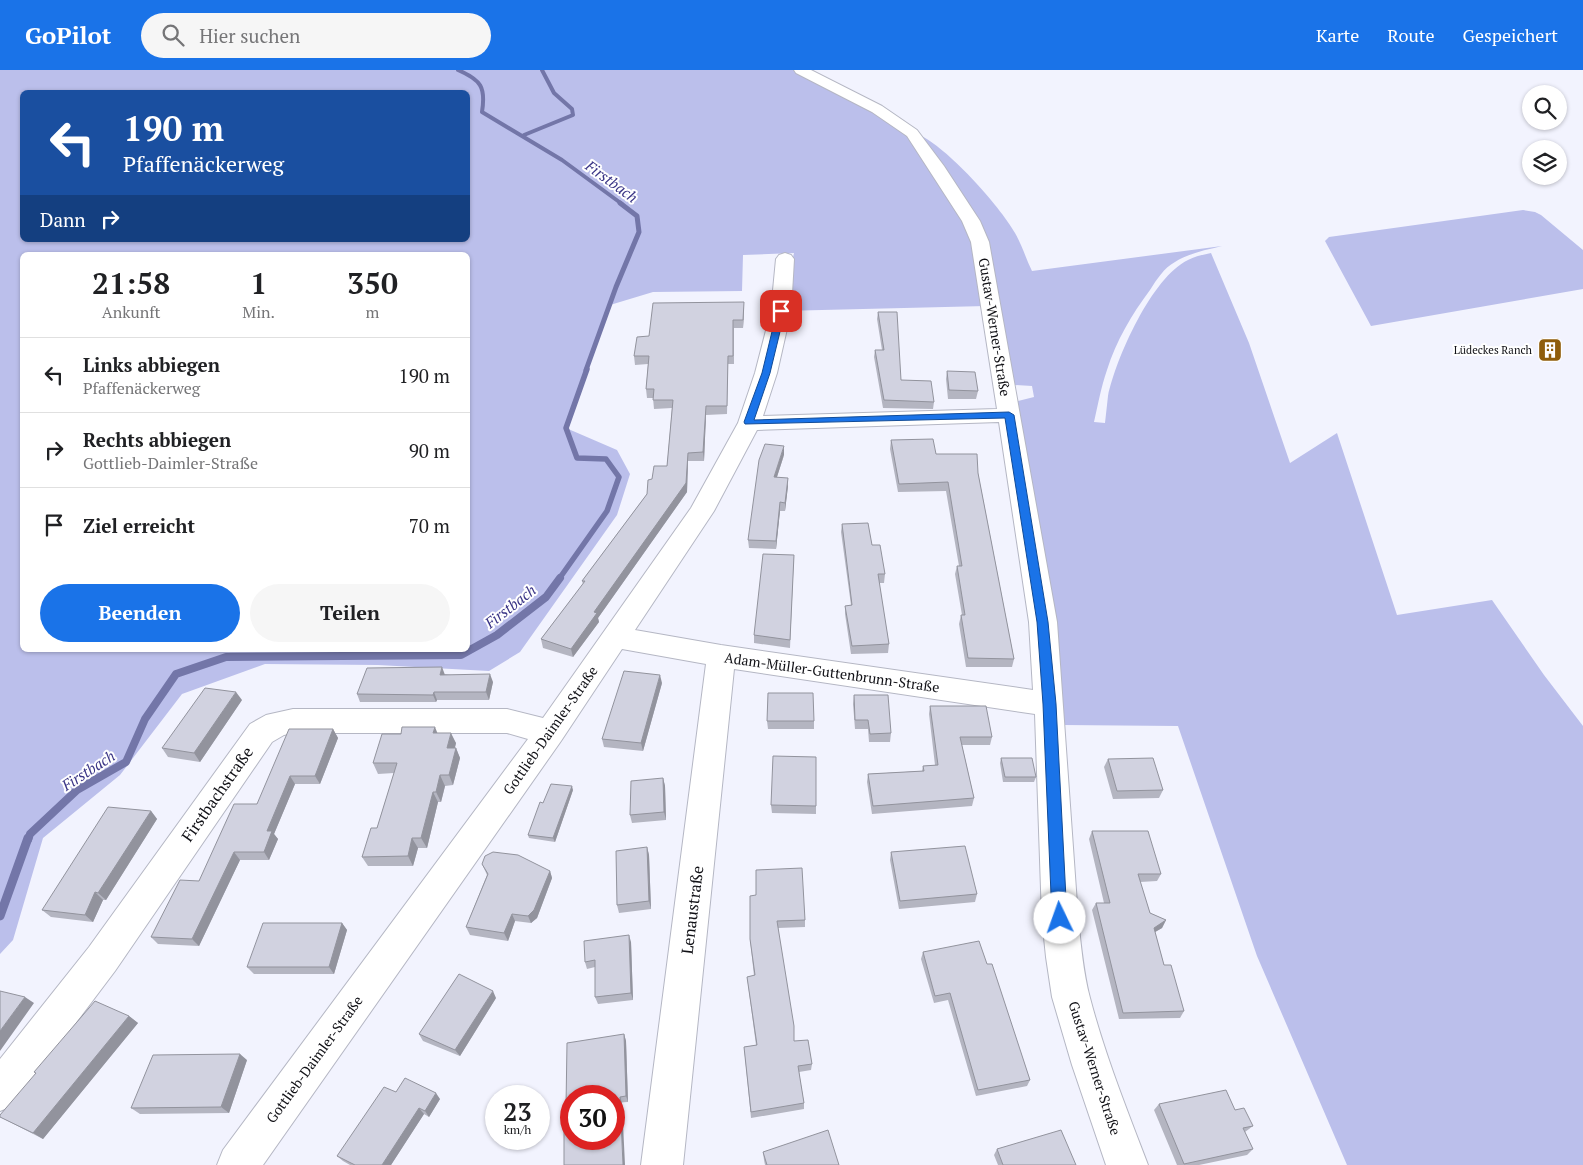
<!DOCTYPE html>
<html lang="de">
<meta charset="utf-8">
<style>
body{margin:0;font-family:"PT Serif",serif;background:#f6f6f6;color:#202124;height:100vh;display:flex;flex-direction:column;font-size:19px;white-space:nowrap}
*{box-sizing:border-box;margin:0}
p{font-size:16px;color:#757577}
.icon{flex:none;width:28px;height:28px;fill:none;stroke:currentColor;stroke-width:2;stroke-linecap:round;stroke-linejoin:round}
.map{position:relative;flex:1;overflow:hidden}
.details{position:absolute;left:20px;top:182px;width:450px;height:400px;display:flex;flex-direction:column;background:#fff;border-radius:8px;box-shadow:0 1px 4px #0004}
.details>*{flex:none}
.guide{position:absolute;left:20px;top:20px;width:450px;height:152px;border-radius:8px;box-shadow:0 1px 4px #0004;background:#1a4fa0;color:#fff;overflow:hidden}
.controls{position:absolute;left:1522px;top:15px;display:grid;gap:10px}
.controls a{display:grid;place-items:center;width:45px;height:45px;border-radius:50%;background:#fff;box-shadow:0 1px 4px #0004;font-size:25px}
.speed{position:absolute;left:485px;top:1015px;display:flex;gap:10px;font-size:25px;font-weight:700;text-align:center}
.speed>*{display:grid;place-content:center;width:65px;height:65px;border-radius:50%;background:#fff;box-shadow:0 1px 4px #0004;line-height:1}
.speed small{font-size:12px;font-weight:400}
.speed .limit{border:8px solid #d22;background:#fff;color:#111}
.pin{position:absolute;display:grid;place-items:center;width:42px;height:42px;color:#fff;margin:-21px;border-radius:10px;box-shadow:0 2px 8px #0006}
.me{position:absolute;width:55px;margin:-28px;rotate:357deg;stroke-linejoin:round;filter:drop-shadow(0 0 4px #0008)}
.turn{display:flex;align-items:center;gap:18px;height:105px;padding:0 20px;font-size:22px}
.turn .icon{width:65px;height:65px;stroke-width:2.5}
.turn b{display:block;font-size:35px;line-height:42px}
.then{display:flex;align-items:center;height:48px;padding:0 20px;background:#0003;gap:10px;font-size:19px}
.eta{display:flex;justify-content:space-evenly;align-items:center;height:85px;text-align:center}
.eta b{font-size:30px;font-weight:700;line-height:35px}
.action{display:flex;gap:10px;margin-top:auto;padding:10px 20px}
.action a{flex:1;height:58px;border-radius:30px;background:#1a73e8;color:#fff;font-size:20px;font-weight:700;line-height:58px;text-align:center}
.action a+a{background:#f6f6f6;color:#202124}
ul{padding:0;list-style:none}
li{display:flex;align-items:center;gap:15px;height:75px;padding:0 20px;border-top:1px solid #e0e0e0}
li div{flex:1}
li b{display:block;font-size:19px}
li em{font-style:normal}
header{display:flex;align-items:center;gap:30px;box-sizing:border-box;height:70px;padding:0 25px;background:#1a73e8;color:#fff}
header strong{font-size:24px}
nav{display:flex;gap:28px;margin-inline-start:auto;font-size:18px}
.search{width:350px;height:45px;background:#f6f6f6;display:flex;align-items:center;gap:12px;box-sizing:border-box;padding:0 18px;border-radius:28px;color:#757577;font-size:19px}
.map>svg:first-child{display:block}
</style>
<header>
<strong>GoPilot</strong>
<div class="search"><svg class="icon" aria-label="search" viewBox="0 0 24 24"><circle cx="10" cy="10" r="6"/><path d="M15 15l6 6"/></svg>Hier suchen</div>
<nav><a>Karte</a><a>Route</a><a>Gespeichert</a></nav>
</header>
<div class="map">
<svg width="1583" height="1095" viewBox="0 0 1583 1095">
<rect width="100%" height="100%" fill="#f2f3fe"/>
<path fill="#bbbfeb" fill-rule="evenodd" d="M0 0H797L872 40 906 64 971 162 986 236 781 241 794 183 743 185 742 221 653 222 610 235 566 358 617 380 630 404 617 445 520 582 489 601 378 595 265 594 182 624 120 705 43 768 13 870 0 884ZM22 22H468V170H22ZM22 185H468V580H22Z
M919 65C946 76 1000 136 1015 163 1022 175 1026 189 1032 201L1222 176C1206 180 1189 183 1175 192 1164 198 1157 209 1150 220 1132 244 1116 271 1107 300 1101 317 1098 335 1094 352L1105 353C1106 344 1107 335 1108 326 1116 288 1152 207 1188 190 1195 186 1203 185 1211 183L1249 273 1290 393 1337 363 1397 545 1492 530 1544 605 1583 656V1095H1347L1257 886 1178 656 1063 655 1014 332 1034 327 1032 316 1014 315 992 192Z
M1523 140 1535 142 1541 145 1583 180V219L1371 256 1325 171 1329 167Z"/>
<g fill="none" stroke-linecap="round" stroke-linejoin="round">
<path stroke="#7376a8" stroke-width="4" d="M458 0C481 10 486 17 482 42L562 90 622 134
M524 65 573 45 572 39 554 23 542 0"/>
<path stroke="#7376a8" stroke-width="5" d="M586 300 616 217 639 162 637 146 620 133"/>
<path stroke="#7376a8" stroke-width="5.5" d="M559 509 607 441 619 407 606 389 577 388 566 358 587 299"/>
<path stroke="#7376a8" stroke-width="8" d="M28 770 30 764 77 720 126 692 145 649 176 604 226 587 461 585 497 565 546 527 560 508"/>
<path stroke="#7376a8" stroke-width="9" d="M0 846 28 768"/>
<defs>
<path id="minor" d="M794 0H811L882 36 917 60 944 96 980 151 989 172 1057 552 1078 848C1081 875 1083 902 1090 928 1105 985 1127 1040 1148 1095H1106L1072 995 1052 927 1046 887 1042 848 1035 644 734 599 683 1095H641L706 594 622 579 561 671 263 1095H217L223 1080 528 669 507 663H293L284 665 272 672 115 901 14 1035 0 1041V989L89 877 250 654 266 645 293 639H507L543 648 691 438 738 353 755 303 771 241 776 189 779 185 785 183 791 185 794 189 791 241 777 303 763 346 997 339 971 172 962 151 907 66 872 42 796 3ZM999 352 1029 552 1033 620 721 575 635 560 714 441 757 360Z"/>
</defs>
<use href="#minor" stroke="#b5b7c4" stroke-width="2"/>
<use href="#minor" fill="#fff" fill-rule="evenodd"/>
</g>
<path fill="#b4b5c1" d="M744 240 743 258H734V294H728L727 344 706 345 704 391H688L687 422 598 548 599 552 573 587 543 578 541 569 583 514 582 511 647 424 652 409 667 396 672 338 654 339 653 328H647L646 319 648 294 635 295 634 286 649 266Z
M878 242 901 310 934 332 933 339 883 338 874 287 875 280H882L877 249Z
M947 301 978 321 976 329H948L946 309Z
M891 370 936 384 978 403 1014 589 1012 597H966L959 554 961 545H962L955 504 957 496H959L946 421 898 422 890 379Z
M784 385 777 407 788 416 785 441H780L776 479 749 478 748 470Z
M842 454 872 475 885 504 884 513H879L889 574 888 583 851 584 845 544V536L851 535 841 462Z
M794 485 790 578 754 573V565Z
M445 604 493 612 489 630H437L436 632H360L357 624Z
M662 613 643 681 604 677 602 669Z
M854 625 891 663 890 672H869L868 659H855L853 634Z
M242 630 200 692 168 687 162 678Z
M930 636 992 667 990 675H962L974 728 972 736 872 744 867 712 868 704 922 701 923 696 935 695 929 644Z
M767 651H814V659H768Z
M333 659 338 668 320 714H295L274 764 278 769 269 790H240L199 876 158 874 151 867 199 811 257 734Z
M438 663 456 673 455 678H456L460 688 453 715 445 716 441 732H438L427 778H418L413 796H368L362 787 377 758 394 703 378 704 373 693Z
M1001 688 1036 707 1034 712H1003L1000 693Z
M1108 689 1163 720 1159 728 1113 729 1104 697Z
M663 708 665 716 666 750 632 753 630 745Z
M573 720 555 772 529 768 528 765 543 733Z
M771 735 816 736V744L772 743Z
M151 741 157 749 106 830H103L93 852 51 847 42 840Z
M1092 761 1161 804 1157 811 1140 812 1150 843 1166 850 1162 858 1155 862 1164 895 1184 941 1180 948 1119 949 1092 840 1096 833H1104L1089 769Z
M647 777 649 785 651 839 619 843 617 835Z
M891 782 977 824 975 832 899 839 890 790Z
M482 794 550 801 552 808 537 848 531 853 515 851 508 871 470 865 466 857 487 805Z
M750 826 805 850V857L778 858 794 971 812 994 811 1000 799 1002 804 1033V1039L751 1048 744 977 756 975 747 907 754 906 750 869Z
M342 853 347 860 334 904H254L247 897Z
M631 872 633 930 598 934 595 927V897L587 899 585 892Z
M923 882 987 894 1030 1010 1027 1016 976 1026 948 930 934 933 921 889Z
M496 928 460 986 423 971 419 964Z
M129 946 138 953 43 1069 0 1047Z
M624 964 626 971 628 1032 566 1036Z
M247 990 229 1043 140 1044 131 1038Z
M396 1022 440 1029 429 1047 424 1044 391 1095H350L343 1091 337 1086Z
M1159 1034 1235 1040 1253 1056 1245 1062 1253 1079 1247 1085 1199 1095H1177L1154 1040Z
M997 1079 1076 1095H998L994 1085Z
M763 1082 839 1095H765L764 1090Z"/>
<path fill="#92939d" d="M744 232V240L743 258V250Z
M706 336V345L704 391 703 382Z
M784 376V385L774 416V407Z
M688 383V391L687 422 598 548 599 552 573 587 571 579 594 542Z
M788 408V416L785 441V433Z
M780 432V441L776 479V471Z
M442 597 445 605H440Z
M490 604 493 612 489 630 486 622Z
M660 605 662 613 643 681 641 673Z
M236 622 242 630 200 692 194 683Z
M434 622 437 630 436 632 433 625Z
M435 657 439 667 433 663Z
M333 659 338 668 320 714 315 706Z
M451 663 456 673 452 688 447 678Z
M456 678 460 688 453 715 449 705Z
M440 705 445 716 441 732 436 722Z
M290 706 295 714 274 764 278 769 269 790 264 782 267 761Z
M663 708 665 716 666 750 664 742Z
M572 716 573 720 555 772 553 768Z
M433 722 438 732 427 778 421 768Z
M151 741 157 749 106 830 98 823Z
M412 768 418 778 413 796 408 786Z
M647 777 649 785 651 839 649 831Z
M234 782 240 790 199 876 192 869Z
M550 801 552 808 537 848 531 853 528 846Z
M95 822 103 830 93 852 85 845Z
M512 844 515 851 508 871 504 863Z
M1166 850 1162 858 1150 865 1154 858Z
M342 853 347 860 334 904 329 897Z
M629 865 631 872 633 930 631 923Z
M493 921 496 928 460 986 455 980Z
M25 927 34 933 0 981V961Z
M129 946 138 953 43 1069 33 1063Z
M624 964 626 971 628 1032 626 1026Z
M240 984 247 990 229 1043 221 1037Z
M436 1023 440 1029 429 1047 425 1041Z
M620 1027 622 1033 625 1095H623Z
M419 1038 424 1044 391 1095H382Z"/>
<path fill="#d1d2e0" stroke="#92939d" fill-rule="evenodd" d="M744 232 743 250H733V286H728L727 336H706L703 382 688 383 686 413 594 542 597 543 571 579 541 569 585 511H582L647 424 648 410 652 409 654 396H667L673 330H653L654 319H646L649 286H634L637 267 649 266 653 233Z
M878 242H897L901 310 931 311 934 332 884 330 875 280H884Z
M947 301 975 302 978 321 949 320Z
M933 369 936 384H977L978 403 1014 589 968 588 961 545H965L957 496H962L948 412 899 414 891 370Z
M765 374 784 376 774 407 788 408 785 433 780 432 776 471 748 470 759 390Z
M868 453 872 475H880L885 504H878L889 574 852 576 845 536 852 535 842 454Z
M763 484 794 485 790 570 754 565Z
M442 597 440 605 490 604 486 622H434L433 625 357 624 367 598Z
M624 601 660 605 641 673 602 669Z
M205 618 236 622 194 683 162 678Z
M768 623H813L814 651H767Z
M854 625H888L891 663 870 664 868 650H855Z
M930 636H986L992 667H960L974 728 873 736 868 704 924 701 923 696 938 695Z
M402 657H435L433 663H451L447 678H456L449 705H440L436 722H433L421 768H412L408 786 362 787 371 758H377L397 693H373L382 664H401Z
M289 659H333L315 706H290L267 761H272L264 782H234L192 869 151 867 180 810 199 811 234 734H257Z
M773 686 816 687V736L771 735Z
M1001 688H1032L1036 707H1005Z
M1153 688 1163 720 1117 721 1108 689Z
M663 708 664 742 630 745 631 711Z
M551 714 572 716 553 768 528 765 540 732 543 733Z
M108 737 151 741 98 823 95 822 85 845 42 840Z
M1092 761H1148L1161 804H1138L1150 843 1166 850 1154 858 1164 895H1171L1184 941 1123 943 1096 833H1110Z
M965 776 977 824 900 831 891 782Z
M647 777 649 831 617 835 616 781Z
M493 782 518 785 550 801 534 840 528 846 512 844 504 863 466 857 488 804 482 794 485 786Z
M802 798 805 850 777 851 794 956V971L808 970 812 994 798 996 804 1033 751 1042 744 977 757 975 747 907 755 905 750 869V826L756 825V800Z
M263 853H342L329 897H247Z
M629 865 631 923 595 927V890L585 892 584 871Z
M979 871 987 894H992L1030 1010 978 1020 950 923 935 926 923 882Z
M459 904 493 921 455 980 419 964Z
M0 921 25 927 0 961Z
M95 931 129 946 33 1063 0 1047V1045L36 1003 34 1002Z
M624 964 626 1026 620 1027 623 1095H564V1036H566L567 973ZM571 1026H614V1069H571Z
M240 984 221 1037 131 1038 153 985Z
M405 1008 436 1023 425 1041 419 1038 382 1095H355L337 1086 384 1017 396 1022Z
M1226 1020 1235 1040 1244 1038 1253 1056 1243 1058 1253 1079 1184 1094 1159 1034Z
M828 1060 839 1095H767L763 1082Z
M1061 1060 1076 1095H1003L997 1079Z"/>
<path fill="#1a73e8" stroke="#114b97" d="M781 238 785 241 770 303 754 350 1009 342 1014 345 1048 552 1056 634 1067 848 1065 853 1060 855 1054 853 1052 848 1043 634 1037 552 1005 348 745 354 744 352 762 303 777 241Z"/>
<defs>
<symbol id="building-square" viewBox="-11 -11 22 22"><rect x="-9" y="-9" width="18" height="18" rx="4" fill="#8f5d0b" stroke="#fff"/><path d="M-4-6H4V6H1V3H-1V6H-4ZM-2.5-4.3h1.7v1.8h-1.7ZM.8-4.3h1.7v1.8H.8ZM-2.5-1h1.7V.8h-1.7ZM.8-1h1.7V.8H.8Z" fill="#fff"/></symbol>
</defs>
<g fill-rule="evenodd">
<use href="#building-square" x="1536" y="266" width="28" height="28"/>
</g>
<g text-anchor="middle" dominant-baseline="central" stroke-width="4" stroke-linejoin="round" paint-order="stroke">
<g font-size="11" fill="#111116" stroke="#fff" text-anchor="end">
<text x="1532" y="280">Lüdeckes Ranch</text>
</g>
<g font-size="14" fill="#111116" stroke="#fff">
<text transform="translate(995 257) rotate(81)">Gustav-Werner-Straße</text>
<text transform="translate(832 602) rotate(8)">Adam-Müller-Guttenbrunn-Straße</text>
<text transform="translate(550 660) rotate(-55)">Gottlieb-Daimler-Straße</text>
<text transform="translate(314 989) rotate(-54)">Gottlieb-Daimler-Straße</text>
<text transform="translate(1095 998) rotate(72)">Gustav-Werner-Straße</text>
</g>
<g font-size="15" font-style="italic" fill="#3a3586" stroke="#fff">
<text transform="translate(612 111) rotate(36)">Firstbach</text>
<text transform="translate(510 536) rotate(-38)">Firstbach</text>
<text transform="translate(88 700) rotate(-33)">Firstbach</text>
</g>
<g font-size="16" fill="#111116" stroke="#fff">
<text transform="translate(217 724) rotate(-55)">Firstbachstraße</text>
<text transform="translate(692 840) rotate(-83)">Lenaustraße</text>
</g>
</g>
</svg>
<div class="controls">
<a><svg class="icon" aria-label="search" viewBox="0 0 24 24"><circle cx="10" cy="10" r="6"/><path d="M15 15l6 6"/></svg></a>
<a><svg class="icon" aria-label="layers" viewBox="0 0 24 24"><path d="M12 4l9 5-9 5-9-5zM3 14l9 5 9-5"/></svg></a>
</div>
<div class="speed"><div>23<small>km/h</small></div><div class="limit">30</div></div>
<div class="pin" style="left:781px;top:241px;background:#d93025"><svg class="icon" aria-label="arrive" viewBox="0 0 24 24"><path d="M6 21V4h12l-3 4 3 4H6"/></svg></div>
<svg class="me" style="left:1060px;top:848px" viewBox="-20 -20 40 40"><circle r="19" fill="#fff"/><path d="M0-13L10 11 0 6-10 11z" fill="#1a73e8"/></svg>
<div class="guide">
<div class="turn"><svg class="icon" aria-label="left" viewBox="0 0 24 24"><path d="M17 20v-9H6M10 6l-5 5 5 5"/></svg><div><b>190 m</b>Pfaffenäckerweg</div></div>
<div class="then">Dann<svg class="icon" aria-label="right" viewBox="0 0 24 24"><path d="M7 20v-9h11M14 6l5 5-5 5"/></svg></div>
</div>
<section class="details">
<div class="eta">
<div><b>21:58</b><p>Ankunft</p></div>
<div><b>1</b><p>Min.</p></div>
<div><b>350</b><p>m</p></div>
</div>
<ul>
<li><svg class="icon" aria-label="left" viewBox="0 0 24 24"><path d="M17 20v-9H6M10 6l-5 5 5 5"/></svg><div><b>Links abbiegen</b><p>Pfaffenäckerweg</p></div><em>190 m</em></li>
<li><svg class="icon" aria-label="right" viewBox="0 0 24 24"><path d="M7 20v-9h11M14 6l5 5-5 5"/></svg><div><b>Rechts abbiegen</b><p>Gottlieb-Daimler-Straße</p></div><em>90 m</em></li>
<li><svg class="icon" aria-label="arrive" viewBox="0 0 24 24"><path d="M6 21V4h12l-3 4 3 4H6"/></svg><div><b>Ziel erreicht</b></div><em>70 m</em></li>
</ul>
<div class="action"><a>Beenden</a><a>Teilen</a></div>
</section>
</div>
